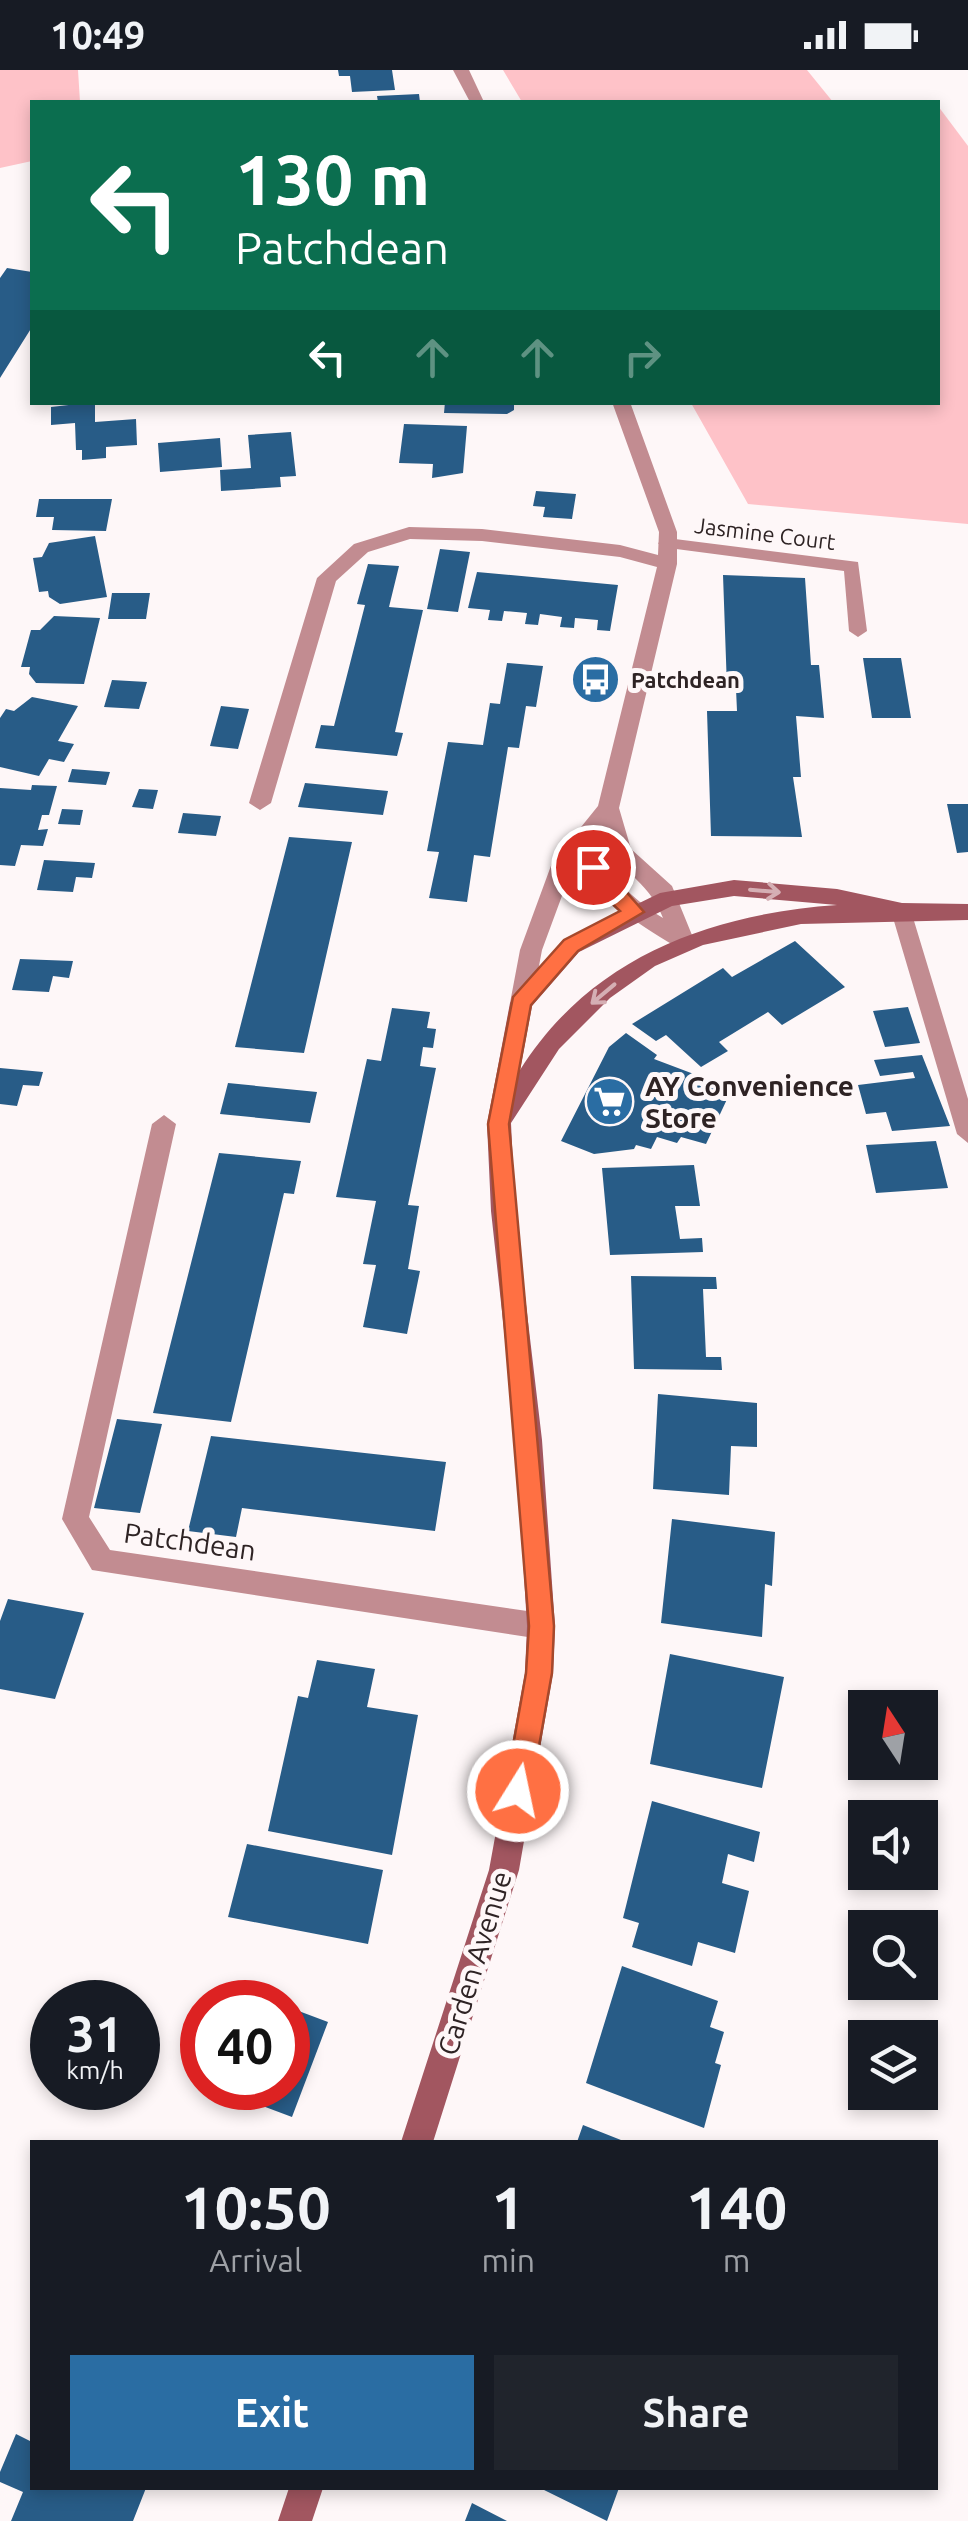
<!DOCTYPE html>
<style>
body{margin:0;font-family:Ubuntu,sans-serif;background:#20242c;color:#f1f3f6;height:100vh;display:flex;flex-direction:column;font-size:38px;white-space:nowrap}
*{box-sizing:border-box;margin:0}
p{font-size:32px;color:#9ea1a6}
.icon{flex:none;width:55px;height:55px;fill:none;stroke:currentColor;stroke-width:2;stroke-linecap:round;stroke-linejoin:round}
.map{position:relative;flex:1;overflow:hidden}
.side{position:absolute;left:30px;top:2070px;width:908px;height:350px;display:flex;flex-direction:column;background:#171b24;border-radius:0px;box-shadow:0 5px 15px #0003}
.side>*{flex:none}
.top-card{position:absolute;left:30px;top:30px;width:910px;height:305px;border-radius:0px;box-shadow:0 5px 15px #0003;background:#0b6e4f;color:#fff;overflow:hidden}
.needle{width:65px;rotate:348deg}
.fabs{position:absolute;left:848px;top:1620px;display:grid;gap:20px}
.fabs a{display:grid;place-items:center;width:90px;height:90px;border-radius:0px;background:#171b24;box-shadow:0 5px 15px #0003;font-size:50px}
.speed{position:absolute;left:30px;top:1910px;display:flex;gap:20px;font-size:50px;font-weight:700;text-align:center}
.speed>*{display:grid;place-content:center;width:130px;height:130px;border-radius:50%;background:#171b24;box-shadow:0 5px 15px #0003;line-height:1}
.speed small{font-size:25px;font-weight:400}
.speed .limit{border:15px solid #d22;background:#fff;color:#111}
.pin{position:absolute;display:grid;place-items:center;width:85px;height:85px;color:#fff;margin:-42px;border:5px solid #fff;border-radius:50%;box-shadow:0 2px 10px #0007}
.me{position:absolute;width:110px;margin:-55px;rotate:10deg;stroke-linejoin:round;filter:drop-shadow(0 0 8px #0008)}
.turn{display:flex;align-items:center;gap:35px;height:210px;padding:0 40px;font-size:45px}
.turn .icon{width:130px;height:130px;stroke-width:2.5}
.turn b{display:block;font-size:70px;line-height:85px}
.lanes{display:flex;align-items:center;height:95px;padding:0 40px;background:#0003;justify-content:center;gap:50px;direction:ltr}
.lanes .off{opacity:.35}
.eta{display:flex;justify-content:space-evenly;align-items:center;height:170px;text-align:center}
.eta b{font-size:60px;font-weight:700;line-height:70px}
.action{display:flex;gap:20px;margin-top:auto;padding:20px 40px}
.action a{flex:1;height:115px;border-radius:0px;background:#2a6da3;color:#fff;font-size:40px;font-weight:700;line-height:115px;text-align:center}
.action a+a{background:#20242c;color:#f1f3f6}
.status{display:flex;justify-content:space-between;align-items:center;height:70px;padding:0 50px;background:#171b24;direction:ltr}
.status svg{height:28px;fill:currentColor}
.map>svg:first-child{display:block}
</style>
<div class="status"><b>10:49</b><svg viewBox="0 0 49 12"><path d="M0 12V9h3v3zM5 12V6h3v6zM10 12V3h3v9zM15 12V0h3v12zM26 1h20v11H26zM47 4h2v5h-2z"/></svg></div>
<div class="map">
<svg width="968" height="2451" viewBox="0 0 968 2451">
<rect width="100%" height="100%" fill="#fef7f8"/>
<path fill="#fec2c8" d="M0 0H78L80 32H32V91L0 98Z
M503 0H807L833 32H522Z
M938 36 968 76V454L748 434 691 333 938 332Z"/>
<path fill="#285c87" d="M338 0H392L395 20 352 22 350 6H339Z
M419 24 420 32H378L377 26Z
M7 198 32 202V257L0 308V208Z
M95 332V352L136 349 137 375 106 377V388L82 390V380H76L75 353 51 355V337Z
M445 332H514V340L507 344 444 343Z
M404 354 467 356 463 403 432 408 433 394 399 393Z
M291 362 296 406 280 407 281 417 221 421 220 400 251 398 248 365Z
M220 368 222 397 160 402 158 373Z
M536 421 576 424 572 449 543 447 545 437 533 436Z
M39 429H112L106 461 52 460 54 447H36Z
M95 466 107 527 60 534 49 527 48 521 39 522 33 488 42 487 49 473Z
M440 479 470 482 458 542 427 539Z
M368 494 399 496 389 537 423 540 395 662 403 663 397 686 315 678 321 655 334 656 365 535 357 534Z
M477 502 618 515 610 561 597 560 598 550 575 548 574 558 560 557 562 547 540 544 538 555 525 554 527 543 504 541 502 551 488 550 490 540 468 538Z
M723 505 805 508 811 595H819L824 648 796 646 801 707H793L802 767 711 766 707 641H737L736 619 727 618Z
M112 523H150L146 549H108Z
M54 546 100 548 84 614 36 613 29 604 30 597H21L31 560H40Z
M863 588H901L911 648H872Z
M507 593 543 596 536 637 526 636 519 678 508 677 490 787 474 785 467 832 429 828 439 782 427 781 448 672 483 675 490 633 500 634Z
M112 610 147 612 139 639 104 637Z
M32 627 78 636 58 671 74 674 64 692 49 689 39 706 0 697V648L6 639 14 641Z
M221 636 249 639 238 679 210 676Z
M72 699 110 702 106 715 68 712Z
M305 713 388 721 383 745 298 737Z
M32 715 57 716 49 745H42L38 760 48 759 43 776 21 775 15 796 0 795V718L31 720Z
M139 719 158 720 153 739 132 737Z
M947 734H968V782L957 783Z
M62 739 83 740 80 755 58 754Z
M183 743 221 746 216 766 178 763Z
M289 767 352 772 304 983 235 977Z
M44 790 95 793 92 808 76 807 73 822 37 820Z
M795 871 845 917 782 955 768 942 719 972 728 981 701 997 666 965 656 971 632 954 723 898 732 907Z
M20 889 73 891 69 908 53 906 49 922 12 920Z
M908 937 920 973 885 977 873 941Z
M392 938 430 942 427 958 436 959 433 978 423 977 420 996 436 998 408 1135 419 1136 408 1199 420 1201 407 1264 363 1257 376 1195 363 1194 376 1131 336 1127 367 989 381 991Z
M626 963 657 985 654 989 707 1009 704 1015 729 1025 706 1074 681 1067 677 1073 657 1067 651 1079 636 1075 634 1079 594 1084 561 1071 609 977Z
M922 985 950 1056 892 1061 886 1042 866 1044 858 1015 915 1008 913 1002 880 1006 874 990Z
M0 998 43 1002 39 1016 23 1015 17 1036 0 1034Z
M228 1013 317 1022 310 1053 220 1044Z
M936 1071 948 1118 876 1123 866 1075Z
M219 1083 301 1091 294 1124 284 1123 231 1352 153 1343Z
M694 1095 700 1136H675L680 1169 702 1168 703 1182 610 1185 602 1098Z
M631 1206 716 1207 717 1219H703L706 1287H721L722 1300 634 1299Z
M658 1324 757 1333V1377L731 1376 729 1425 653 1419Z
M117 1349 162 1354 140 1443 94 1438Z
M211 1366 446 1392 435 1461 242 1438 236 1467 188 1461Z
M672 1449 775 1462 772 1516 765 1514 762 1567 661 1553Z
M8 1529 84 1543 55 1629 0 1619V1551Z
M670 1584 784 1607 762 1718 650 1694Z
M317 1590 375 1599 367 1637 418 1645 392 1785 268 1761 298 1626 308 1628Z
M652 1731 760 1762 754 1792 728 1784 722 1813 749 1821 735 1883 698 1872 692 1896 632 1877 639 1853 623 1848Z
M247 1774 383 1800 368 1874 228 1847Z
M622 1896 718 1931 710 1957 724 1962 715 1993 721 1995 704 2058 586 2013Z
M288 1937 328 1952 292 2047 214 2018H288Z
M583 2055 626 2072H577Z
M16 2364 32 2372V2418H146L133 2451H11L23 2422 0 2412V2402Z
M540 2418H619L607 2451Z
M472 2433 507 2451H465Z"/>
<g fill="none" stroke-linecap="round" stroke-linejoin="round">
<path fill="#c28c91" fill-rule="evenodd" d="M667 468 858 492 867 561 858 567 849 561 844 501 661 477 658 473Z
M901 834 911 841 968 1029V1073L957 1064 891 841Z"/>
<path fill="#c28c91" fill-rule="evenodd" d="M453 0H469L484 32H470Z
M612 332H630L677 462V494L619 738 631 779 672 816 694 870 683 878 675 876C634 852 602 830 580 787L573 796 542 880 532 933 521 942 510 933 520 880 552 793 598 736 657 497 620 487 482 471 410 469 368 482 336 511 271 733 260 740 249 733 317 508 354 474 409 457 482 459 620 475 658 485 659 462ZM603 758C617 806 647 806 663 848 630 828 609 805 594 769Z
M164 1045 176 1054 89 1447 110 1480 541 1543 551 1547 555 1556 551 1565 541 1569 92 1500 62 1449 152 1054Z"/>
<path fill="#a25660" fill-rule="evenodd" d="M734 810 837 819 902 833 968 834V850L801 854 703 875 655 896 610 928 559 979 511 1053 515 1141 542 1370 555 1556 553 1603 519 1800 433 2072H401L489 1800 525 1603 527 1556 516 1370 491 1141 487 1054 510 933 563 870 660 823ZM734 826 837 835C710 844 591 887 520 1000L532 936 579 882 672 836Z
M289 2418H323L312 2451H278Z"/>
</g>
<defs><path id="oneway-shaft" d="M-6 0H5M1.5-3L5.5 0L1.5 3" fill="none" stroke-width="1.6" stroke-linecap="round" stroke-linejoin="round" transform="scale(2.5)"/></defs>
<g stroke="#d5afb4">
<use href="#oneway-shaft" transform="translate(765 821) rotate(5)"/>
<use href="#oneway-shaft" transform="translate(603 924) rotate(140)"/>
</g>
<path fill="#ff7043" stroke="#a6492c" stroke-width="2.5" d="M593 790 600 792 644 842 578 881 531 935 509 1054 554 1556 552 1603 531 1721 528 1730 518 1734 509 1730 505 1721 526 1603 529 1556 488 1054 513 927 564 870 620 841 597 820 583 797Z"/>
<defs>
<symbol id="bus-disc" viewBox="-11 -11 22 22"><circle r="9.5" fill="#2a6da3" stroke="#fef7f8"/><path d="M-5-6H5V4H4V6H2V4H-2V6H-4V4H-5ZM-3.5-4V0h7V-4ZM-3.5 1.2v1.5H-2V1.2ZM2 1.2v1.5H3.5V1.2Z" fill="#fff"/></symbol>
<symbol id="supermarket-disc" viewBox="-11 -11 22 22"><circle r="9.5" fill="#2a6da3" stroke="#fef7f8"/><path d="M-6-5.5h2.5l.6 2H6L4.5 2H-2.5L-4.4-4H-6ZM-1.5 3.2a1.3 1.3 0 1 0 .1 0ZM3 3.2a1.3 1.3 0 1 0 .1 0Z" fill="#fff"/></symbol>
</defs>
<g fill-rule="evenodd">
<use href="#bus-disc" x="568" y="582" width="55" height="55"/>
<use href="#supermarket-disc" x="582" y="1004" width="55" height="55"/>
</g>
<g text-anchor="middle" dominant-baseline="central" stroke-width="10" stroke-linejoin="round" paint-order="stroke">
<g font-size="22" fill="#2e2324" stroke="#fef7f8">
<text transform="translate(765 463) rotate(7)">Jasmine Court</text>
</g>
<g font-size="22" font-weight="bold" fill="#2e2324" stroke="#fef7f8" text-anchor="start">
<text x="631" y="609">Patchdean</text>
</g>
<g font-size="28" font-weight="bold" fill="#2e2324" stroke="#fef7f8" text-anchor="start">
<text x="645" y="1015">AY Convenience<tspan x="645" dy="32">Store</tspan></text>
</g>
<g font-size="28" fill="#2e2324" stroke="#fef7f8">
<text transform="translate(190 1471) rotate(8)">Patchdean</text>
<text transform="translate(474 1893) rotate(-73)">Carden Avenue</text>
</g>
</g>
</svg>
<div class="fabs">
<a><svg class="needle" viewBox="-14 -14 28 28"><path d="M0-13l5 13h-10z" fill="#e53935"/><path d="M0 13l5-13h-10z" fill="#9ea1a6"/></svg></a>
<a><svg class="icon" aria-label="sound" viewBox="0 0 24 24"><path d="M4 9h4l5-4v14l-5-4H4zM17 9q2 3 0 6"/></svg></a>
<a><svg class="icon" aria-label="search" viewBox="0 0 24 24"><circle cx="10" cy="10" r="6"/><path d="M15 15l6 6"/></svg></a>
<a><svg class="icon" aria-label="layers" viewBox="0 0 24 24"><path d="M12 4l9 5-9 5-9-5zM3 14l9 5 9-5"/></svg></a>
</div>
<div class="speed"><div>31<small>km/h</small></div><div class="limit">40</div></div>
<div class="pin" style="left:593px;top:797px;background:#d93025"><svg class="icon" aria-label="arrive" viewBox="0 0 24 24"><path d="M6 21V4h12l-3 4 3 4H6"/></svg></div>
<svg class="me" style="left:518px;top:1721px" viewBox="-20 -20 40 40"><circle r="17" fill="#ff7043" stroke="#fff" stroke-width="3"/><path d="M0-11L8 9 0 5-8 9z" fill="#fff"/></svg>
<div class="top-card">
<div class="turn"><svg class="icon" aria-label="left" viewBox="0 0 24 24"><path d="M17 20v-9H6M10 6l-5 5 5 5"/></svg><div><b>130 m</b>Patchdean</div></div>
<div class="lanes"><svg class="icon" aria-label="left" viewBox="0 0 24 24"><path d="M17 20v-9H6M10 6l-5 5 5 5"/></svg><svg class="icon off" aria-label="ahead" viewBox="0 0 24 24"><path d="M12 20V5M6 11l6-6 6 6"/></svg><svg class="icon off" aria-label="ahead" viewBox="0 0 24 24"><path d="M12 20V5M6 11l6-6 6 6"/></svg><svg class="icon off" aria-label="right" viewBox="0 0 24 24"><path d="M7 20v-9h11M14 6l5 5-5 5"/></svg></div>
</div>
<section class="side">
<div class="eta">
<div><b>10:50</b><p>Arrival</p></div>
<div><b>1</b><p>min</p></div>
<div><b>140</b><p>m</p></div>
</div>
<div class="action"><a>Exit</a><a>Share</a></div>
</section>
</div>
